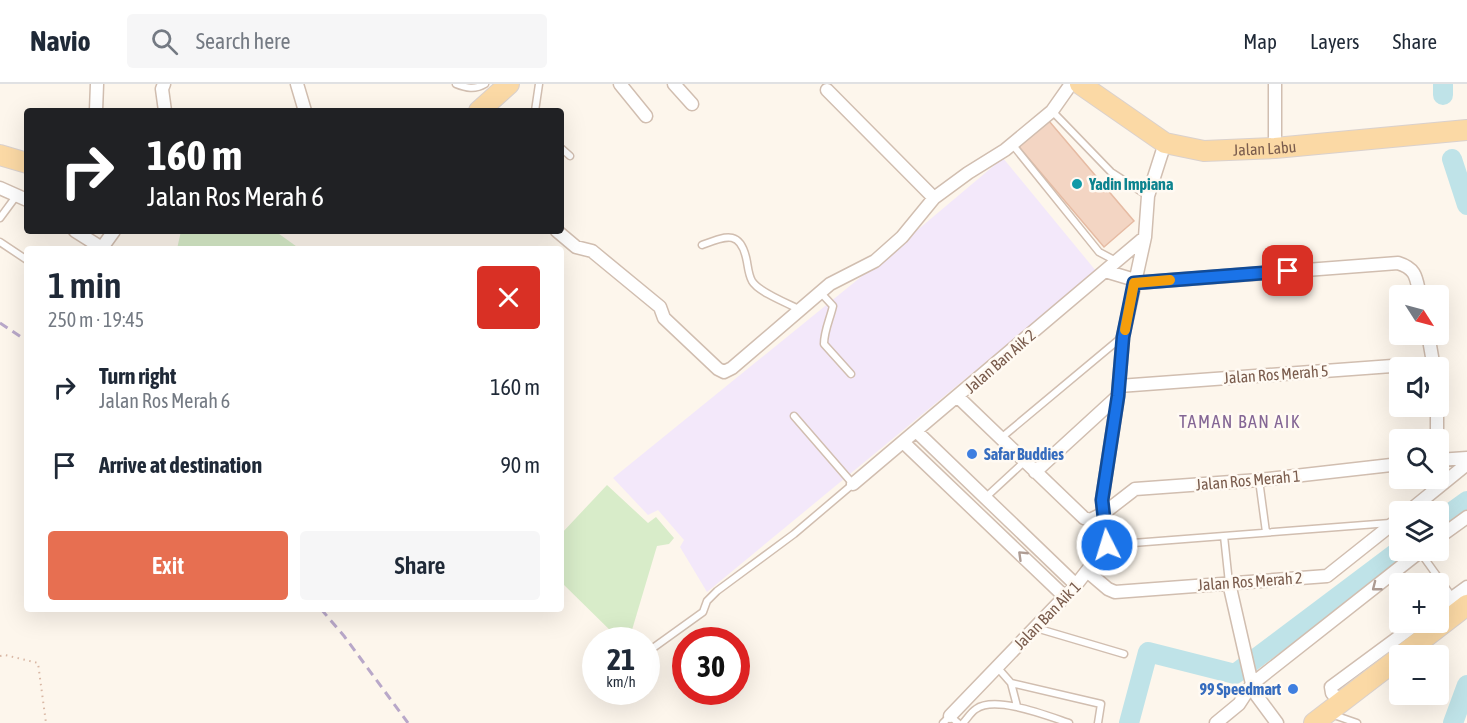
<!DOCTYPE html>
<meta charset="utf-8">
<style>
body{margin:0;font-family:"Asap Condensed",sans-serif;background:#f6f6f7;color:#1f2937;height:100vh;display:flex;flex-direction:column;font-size:22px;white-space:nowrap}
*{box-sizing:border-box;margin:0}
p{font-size:20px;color:#747a83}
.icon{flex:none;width:33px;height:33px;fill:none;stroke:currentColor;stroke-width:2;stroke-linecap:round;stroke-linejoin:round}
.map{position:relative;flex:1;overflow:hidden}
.side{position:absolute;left:24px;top:162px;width:540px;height:366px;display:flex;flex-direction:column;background:#fff;border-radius:6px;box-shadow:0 6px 24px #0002}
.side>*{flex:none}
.top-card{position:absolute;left:24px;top:24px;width:540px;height:126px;border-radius:6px;box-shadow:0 6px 24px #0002;background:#202124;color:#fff;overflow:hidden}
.needle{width:39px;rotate:126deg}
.buttons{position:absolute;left:1389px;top:201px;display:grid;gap:12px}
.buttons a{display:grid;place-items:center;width:60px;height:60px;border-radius:6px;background:#fff;box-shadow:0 6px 24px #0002;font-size:30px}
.speed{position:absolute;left:582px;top:543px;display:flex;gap:12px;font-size:30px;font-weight:700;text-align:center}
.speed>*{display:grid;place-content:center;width:78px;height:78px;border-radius:50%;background:#fff;box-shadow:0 6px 24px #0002;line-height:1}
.speed small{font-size:15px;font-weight:400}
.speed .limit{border:9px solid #d22;background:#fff;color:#111}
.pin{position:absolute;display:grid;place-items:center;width:51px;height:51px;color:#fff;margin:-26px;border-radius:12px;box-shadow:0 3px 9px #0006}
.me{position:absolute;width:66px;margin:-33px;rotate:355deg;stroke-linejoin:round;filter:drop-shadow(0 0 4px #0008)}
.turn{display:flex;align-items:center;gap:21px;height:126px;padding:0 24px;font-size:27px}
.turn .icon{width:78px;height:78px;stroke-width:2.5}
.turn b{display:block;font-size:42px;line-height:51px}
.round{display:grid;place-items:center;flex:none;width:63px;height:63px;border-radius:6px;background:#f6f6f7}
.head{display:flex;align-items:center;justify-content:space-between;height:102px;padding:0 24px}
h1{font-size:36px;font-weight:600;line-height:45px}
.primary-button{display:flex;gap:12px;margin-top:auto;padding:12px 24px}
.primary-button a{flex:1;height:69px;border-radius:6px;background:#e76f51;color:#fff;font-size:24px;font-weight:600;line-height:69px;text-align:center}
.primary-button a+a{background:#f6f6f7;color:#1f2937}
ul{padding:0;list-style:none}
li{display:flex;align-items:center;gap:18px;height:78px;padding:0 24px}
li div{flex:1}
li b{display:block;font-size:22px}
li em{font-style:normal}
header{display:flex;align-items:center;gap:36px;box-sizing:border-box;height:84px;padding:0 30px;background:#fff;border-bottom:2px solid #e0e1e3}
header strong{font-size:28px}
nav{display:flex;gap:33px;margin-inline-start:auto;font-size:21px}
.search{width:420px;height:54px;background:#f6f6f7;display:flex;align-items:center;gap:15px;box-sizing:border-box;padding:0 21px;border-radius:6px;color:#747a83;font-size:22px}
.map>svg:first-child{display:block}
</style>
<header>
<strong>Navio</strong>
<div class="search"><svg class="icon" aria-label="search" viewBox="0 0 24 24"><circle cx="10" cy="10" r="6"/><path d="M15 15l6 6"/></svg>Search here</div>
<nav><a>Map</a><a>Layers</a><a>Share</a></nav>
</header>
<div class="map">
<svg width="1467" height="639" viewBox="0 0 1467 639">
<rect width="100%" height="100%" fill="#fdf6ec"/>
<path fill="#f3e8fa" d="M1003 74 1096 187 707 508 680 463 684 456 658 426 648 431 613 394 883 175Z"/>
<path fill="#d8ecc9" d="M181 147H275L300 165H177Z
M607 401 648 439 656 433 674 454 669 460 657 462 629 556H620L561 498V450Z"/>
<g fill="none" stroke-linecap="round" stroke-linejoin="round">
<path stroke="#bfe3e8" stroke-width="20" d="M1443 0V11
M1452 75 1467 121
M1438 438 1467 417
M1129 639 1148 568 1235 590 1400 466
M1453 639 1467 601"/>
</g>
<path fill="#f3d5c3" stroke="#e6bba3" stroke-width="1.5" d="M1049 37 1134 137 1104 163 1019 63Z"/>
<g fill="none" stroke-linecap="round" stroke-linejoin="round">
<defs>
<path id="lane" d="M456 0C466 4 475 6 485 0
M535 27 539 0
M1052 27 1111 88 1148 112
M1012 60 1099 168 1116 177
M561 64 570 72
M0 134 17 111
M0 158 27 176
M702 161C726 152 741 145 747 178 748 184 749 192 752 197 758 208 789 220 801 226
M821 209 833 222C830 235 824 247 824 260L851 290
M1001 354 1122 253
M1259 396 1266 448
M985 414 1024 378
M1224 452 1229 499
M1107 461 1390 439
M1420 468 1453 514
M1036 544 1124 570
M646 569 703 528 707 517 717 507 794 450 853 400 794 332
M997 583 1011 599 1101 620 1098 639
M1011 599 1017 622
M1331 630 1357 639
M943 639 950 632 958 639
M963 639C967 635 971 628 976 625 995 611 1048 632 1069 639"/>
<path id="street" d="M164 0 162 5 165 27
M297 0 305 27
M620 0 646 32
M674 0 692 20
M1275 0V64
M827 6 934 114
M96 27 97 0
M0 104 27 116
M75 147 102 164
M557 147 576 163 592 167 660 223 664 234 718 285 724 288 732 284 830 200 875 177 902 153 934 114 968 89 1005 66 1052 27 1071 0
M101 165 114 147
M1105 187 1135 196
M1134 199 1398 179C1417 185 1416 194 1420 212
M1428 250 1434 284
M1119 302 1433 279
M958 313 1084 434 1090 436 1104 429 1135 405 1259 396 1400 380
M917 348 1076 501
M1437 356V322
M903 358 1064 512
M1438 376 1467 374
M1035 388 1118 312
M853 400 1145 153
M1408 428 1467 380
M1438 454 1467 433
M1088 488 1108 505 1115 508 1327 492 1400 434
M1229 499 1252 600 1257 612 1277 639
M1438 524 1467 503
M1340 618 1332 609 1331 603 1419 538
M950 632 1076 501 1107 461 1102 416 1118 312 1123 253 1145 153 1148 112 1165 59
M1216 639 1239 620 1252 600 1422 466"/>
<g id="primary">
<path id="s1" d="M1080 0 1165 59 1204 67 1275 64 1467 46"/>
<path d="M479 27 509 0"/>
<path d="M0 71 27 79"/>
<path d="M1401 572 1467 521"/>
<path d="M1314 639 1400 573"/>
</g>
</defs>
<use href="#lane" stroke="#d1beb0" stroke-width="9"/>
<use href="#street" stroke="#d1beb0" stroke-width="15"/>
<use href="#primary" stroke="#dad1cd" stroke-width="22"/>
<path stroke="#d9b8a5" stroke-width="2" stroke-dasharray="1.5 4.5" stroke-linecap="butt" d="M0 572 5 571 38 579 46 639"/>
<use href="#lane" stroke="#fff" stroke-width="6"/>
<use href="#street" stroke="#fff" stroke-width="12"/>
<use href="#primary" stroke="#fbd9a5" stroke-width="20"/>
<path stroke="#b9a8c9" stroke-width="3" stroke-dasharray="9 6" stroke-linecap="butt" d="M0 239 27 257
M321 525 344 552 408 639"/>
</g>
<defs><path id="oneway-chevron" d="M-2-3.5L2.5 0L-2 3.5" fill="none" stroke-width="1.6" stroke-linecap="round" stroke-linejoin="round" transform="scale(1.5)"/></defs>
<g stroke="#af9d94">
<use href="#oneway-chevron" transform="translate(1022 471) rotate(-136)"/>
<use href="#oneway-chevron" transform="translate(1376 503) rotate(142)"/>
</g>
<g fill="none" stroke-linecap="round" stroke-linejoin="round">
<defs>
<path id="route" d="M1107 461 1102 416 1118 312 1123 253 1134 199 1288 187"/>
</defs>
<use href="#route" stroke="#114b97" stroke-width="15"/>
<use href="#route" stroke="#1a73e8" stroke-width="10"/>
<path stroke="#f59e0b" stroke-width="10" d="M1125 246 1134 199 1170 196"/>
</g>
<circle fill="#0f9aa8" stroke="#fffaf3" stroke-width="2" cx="1077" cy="100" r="6"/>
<g fill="#3f7fe0" stroke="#fffaf3" stroke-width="2">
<circle cx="972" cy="370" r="6"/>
<circle cx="1293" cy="605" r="6"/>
</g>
<g text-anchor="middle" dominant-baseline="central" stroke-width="5" stroke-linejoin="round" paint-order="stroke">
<g font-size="16" fill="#7a5c4d" stroke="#fffaf3">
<text stroke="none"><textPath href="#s1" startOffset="204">Jalan Labu</textPath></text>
<text transform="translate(1000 277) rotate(-41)">Jalan Ban Aik 2</text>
<text transform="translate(1276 290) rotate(-4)">Jalan Ros Merah 5</text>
<text transform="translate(1248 396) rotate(-5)">Jalan Ros Merah 1</text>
<text transform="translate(1250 497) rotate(-4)">Jalan Ros Merah 2</text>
<text transform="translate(1047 531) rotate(-46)">Jalan Ban Aik 1</text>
</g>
<g font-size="16" font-weight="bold" fill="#0d838f" stroke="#fffaf3" text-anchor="start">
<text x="1089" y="100">Yadin Impiana</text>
</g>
<g font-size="16" font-weight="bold" fill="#366cbe" stroke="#fffaf3" text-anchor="start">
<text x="984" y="370">Safar Buddies</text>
<text x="1281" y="605" text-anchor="end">99 Speedmart</text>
</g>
<g font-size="18" letter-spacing="1.5" fill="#846695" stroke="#fffaf3">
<text x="1240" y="337">TAMAN BAN AIK</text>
</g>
</g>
</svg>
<div class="buttons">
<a><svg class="needle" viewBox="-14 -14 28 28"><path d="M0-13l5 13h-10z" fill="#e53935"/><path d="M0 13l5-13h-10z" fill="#747a83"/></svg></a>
<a><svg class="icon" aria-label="sound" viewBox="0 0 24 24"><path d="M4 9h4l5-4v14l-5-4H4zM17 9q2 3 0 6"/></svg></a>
<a><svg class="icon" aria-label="search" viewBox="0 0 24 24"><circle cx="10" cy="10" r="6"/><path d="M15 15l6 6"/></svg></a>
<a><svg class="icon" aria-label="layers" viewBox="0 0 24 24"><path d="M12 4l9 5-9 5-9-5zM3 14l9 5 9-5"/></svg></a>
<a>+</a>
<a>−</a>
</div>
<div class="speed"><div>21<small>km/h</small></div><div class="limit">30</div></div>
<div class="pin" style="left:1288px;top:187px;background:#d93025"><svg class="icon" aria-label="arrive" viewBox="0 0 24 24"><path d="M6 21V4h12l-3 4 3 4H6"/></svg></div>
<svg class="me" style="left:1107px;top:461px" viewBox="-20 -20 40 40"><circle r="17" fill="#1a73e8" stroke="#fff" stroke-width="3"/><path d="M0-11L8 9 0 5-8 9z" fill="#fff"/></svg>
<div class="top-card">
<div class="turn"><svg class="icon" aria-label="right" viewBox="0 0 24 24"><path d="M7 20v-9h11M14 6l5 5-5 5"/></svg><div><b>160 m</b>Jalan Ros Merah 6</div></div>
</div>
<section class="side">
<div class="head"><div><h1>1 min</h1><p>250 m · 19:45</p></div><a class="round" style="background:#d93025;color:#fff"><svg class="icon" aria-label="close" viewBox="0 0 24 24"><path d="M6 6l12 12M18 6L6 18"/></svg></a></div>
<ul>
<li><svg class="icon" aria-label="right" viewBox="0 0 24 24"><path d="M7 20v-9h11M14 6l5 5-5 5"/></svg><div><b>Turn right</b><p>Jalan Ros Merah 6</p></div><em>160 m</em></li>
<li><svg class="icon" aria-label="arrive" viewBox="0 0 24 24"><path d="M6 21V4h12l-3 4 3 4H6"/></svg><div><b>Arrive at destination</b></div><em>90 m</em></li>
</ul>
<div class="primary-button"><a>Exit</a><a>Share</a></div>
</section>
</div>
